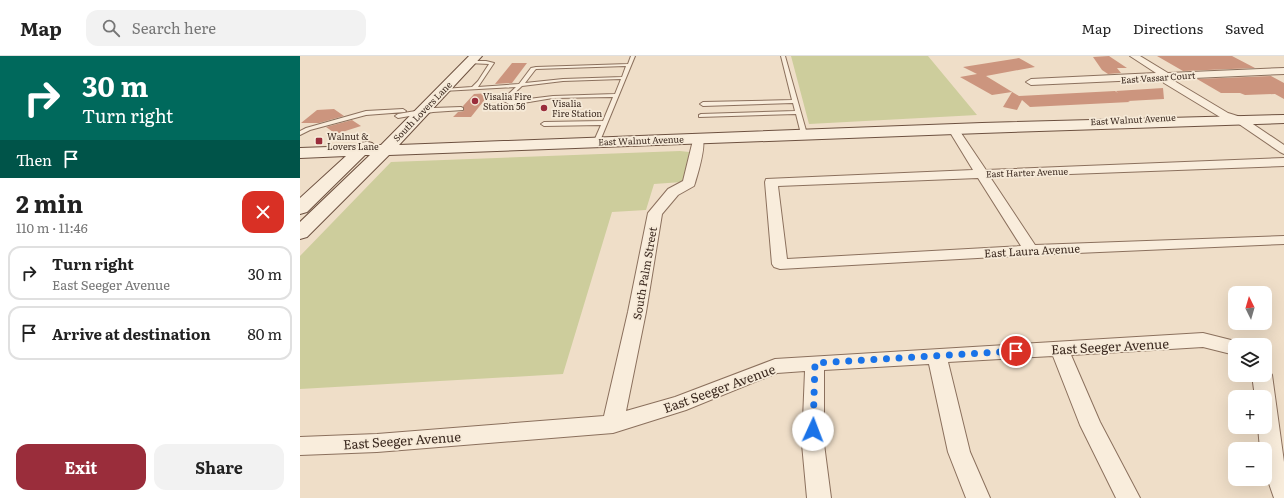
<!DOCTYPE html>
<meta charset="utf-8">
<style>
body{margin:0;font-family:Literata,serif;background:#f2f2f2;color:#222;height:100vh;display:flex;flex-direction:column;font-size:15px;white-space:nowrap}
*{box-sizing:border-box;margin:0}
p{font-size:13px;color:#767676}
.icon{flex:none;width:22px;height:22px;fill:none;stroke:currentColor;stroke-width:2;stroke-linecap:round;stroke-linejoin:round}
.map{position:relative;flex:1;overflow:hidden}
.side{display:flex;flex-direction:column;background:#fff;width:300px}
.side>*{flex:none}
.top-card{background:#00695c;color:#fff;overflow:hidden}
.needle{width:26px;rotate:355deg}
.buttons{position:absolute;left:928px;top:230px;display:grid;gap:8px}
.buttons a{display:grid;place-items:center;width:44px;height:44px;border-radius:8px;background:#fff;box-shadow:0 4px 16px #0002;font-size:20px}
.pin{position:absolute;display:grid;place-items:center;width:34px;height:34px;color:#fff;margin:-17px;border:2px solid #fff;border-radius:50%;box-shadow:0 1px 4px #0007}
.me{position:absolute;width:44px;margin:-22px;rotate:2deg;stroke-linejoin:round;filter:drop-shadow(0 0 3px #0008)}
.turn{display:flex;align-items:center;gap:14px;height:84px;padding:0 16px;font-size:18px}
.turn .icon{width:52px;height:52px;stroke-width:2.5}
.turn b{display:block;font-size:28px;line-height:34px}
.then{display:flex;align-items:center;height:38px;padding:0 16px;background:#0003;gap:8px;font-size:15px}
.round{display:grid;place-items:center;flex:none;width:42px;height:42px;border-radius:12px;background:#f2f2f2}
.headline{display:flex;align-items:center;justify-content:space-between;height:68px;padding:0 16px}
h1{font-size:24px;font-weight:700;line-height:30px}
.cta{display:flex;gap:8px;margin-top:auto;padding:8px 16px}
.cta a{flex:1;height:46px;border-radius:12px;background:#9a2d3b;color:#fff;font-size:16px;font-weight:700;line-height:46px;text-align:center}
.cta a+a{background:#f2f2f2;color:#222}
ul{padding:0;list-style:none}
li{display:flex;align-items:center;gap:12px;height:54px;margin:0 8px 6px;padding:0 8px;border:2px solid #e0e0e0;border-radius:12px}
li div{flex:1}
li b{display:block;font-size:15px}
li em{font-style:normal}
header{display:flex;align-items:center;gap:24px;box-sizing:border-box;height:56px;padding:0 20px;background:#fff;border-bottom:1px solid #e0e0e0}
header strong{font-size:19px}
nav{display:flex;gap:22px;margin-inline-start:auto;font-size:14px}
.search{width:280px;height:36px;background:#f2f2f2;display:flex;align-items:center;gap:10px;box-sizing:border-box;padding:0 14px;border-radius:12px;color:#767676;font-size:15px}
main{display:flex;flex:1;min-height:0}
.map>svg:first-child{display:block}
</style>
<header>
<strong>Map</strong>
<div class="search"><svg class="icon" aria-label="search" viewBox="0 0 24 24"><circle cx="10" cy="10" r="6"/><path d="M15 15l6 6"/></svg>Search here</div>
<nav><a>Map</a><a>Directions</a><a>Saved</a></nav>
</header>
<main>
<section class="side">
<div class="top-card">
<div class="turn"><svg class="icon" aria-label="right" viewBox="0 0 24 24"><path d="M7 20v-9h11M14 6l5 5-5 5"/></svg><div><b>30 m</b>Turn right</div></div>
<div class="then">Then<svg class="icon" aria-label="arrive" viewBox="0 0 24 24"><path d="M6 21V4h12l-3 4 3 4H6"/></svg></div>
</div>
<div class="headline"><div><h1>2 min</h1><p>110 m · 11:46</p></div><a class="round" style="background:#d93025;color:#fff"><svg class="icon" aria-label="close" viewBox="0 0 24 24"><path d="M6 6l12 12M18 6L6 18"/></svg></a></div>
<ul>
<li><svg class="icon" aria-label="right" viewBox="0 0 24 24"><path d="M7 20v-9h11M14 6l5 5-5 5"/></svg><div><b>Turn right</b><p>East Seeger Avenue</p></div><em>30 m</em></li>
<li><svg class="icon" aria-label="arrive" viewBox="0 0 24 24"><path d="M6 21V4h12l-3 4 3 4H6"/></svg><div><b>Arrive at destination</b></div><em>80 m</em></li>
</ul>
<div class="cta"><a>Exit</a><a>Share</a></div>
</section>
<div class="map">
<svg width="984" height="442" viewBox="0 0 984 442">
<rect width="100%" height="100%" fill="#efdec8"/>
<path fill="#cdcd9c" d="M491 0H628L677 59 509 68Z
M380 95 389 96 385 123 382 126 354 128 346 154 312 156 263 318 0 333V200L91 106Z"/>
<path fill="#cc957e" d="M809 0 827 12H817L821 17 808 18 802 14 793 1Z
M857 0H932L955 12 883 15Z
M719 2 735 11 686 20 719 40 815 35 818 37 816 35 863 32 864 43 828 45 830 46 730 51 722 44 717 54 703 51 712 36 692 39 660 21 677 18 663 11Z
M212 7H227L212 27 195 28Z
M971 20 984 27V43L975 38 945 39 940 37H921L897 23Z
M190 37 171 61H153L158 56 164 55 163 50 174 38Z
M34 53 44 60 19 67H1L17 54Z
M52 64 61 70 36 78 26 71Z"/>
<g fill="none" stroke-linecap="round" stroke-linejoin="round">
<defs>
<path id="lane" d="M331 0H335L300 85 297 87 294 85 301 69 244 70 241 68 244 66 303 65 313 41 253 42 211 49 202 44 216 31 143 35 141 34 143 33 172 31 178 25 189 8 168 7V5H186L194 7 178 31 219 28 231 12 236 11 328 8ZM326 10 322 21 263 23 225 27 235 14 236 13ZM321 23 315 38 253 40 212 45 207 44 222 30 263 25Z
M481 0H485L507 78 506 79 501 78 496 58 399 61V59L401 58 495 55 493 47 403 50 400 48 403 46 492 44Z
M161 51 163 52V54L133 56 98 62 95 60 98 58 133 52Z
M103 53 106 55 105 56 66 59 10 74 0 79V75L6 72 66 55Z"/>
<path id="street" d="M830 0H840L868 17 984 12V18L871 23 928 57 944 62 984 89V98L980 96 936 66 920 61 864 27 862 23 731 29 726 26 731 23 856 17Z
M653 70 657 71 686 114 984 102V110L690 121 735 189 984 180V188L731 199 480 213 474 211 472 208 465 126 466 123 673 114 648 73ZM678 122 721 190 487 203 478 130Z
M398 79 402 80C407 88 398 117 395 127L394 130 378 139 362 158 346 256 326 355 375 341 475 303 903 277 935 285 943 289H935V299L903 291 771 299 800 366 840 442H816L780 369 753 300 648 306 670 396 690 442H666L648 396 629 308 524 314V388L531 442H507L502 388 505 315 477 317 386 354 313 377 77 396 0 399V381L77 378 304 360 328 256 348 157 368 133 383 125 394 80Z
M965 312 969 314 972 319 984 406V442H974L965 416V393H960L958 371H965V341H955L952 319H965Z"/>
<path id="secondary" d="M169 0H182L99 89 682 67 984 59V67L682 77 89 99 7 181 0 183V166L70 99H65L7 156 0 158V142L46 100 0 102V92L57 90C62 86 65 85 72 87L74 89H81Z"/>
</defs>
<use href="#lane" stroke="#8b705d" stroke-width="2"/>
<use href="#street" stroke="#8b705d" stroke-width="2"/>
<use href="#secondary" stroke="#6d5140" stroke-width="2"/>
<use href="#lane" fill="#f9eddc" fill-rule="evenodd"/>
<use href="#street" fill="#f9eddc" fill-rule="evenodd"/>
<use href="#secondary" fill="#f9eddc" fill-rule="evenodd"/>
</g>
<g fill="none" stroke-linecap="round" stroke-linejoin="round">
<path stroke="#1a73e8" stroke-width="7" stroke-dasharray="0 12.6" d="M513 374 515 307 716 295"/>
</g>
<g fill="#9a2d3b" stroke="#f6ead8" stroke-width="1.5">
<circle cx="175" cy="45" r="4"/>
<circle cx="244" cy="52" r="4"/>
<rect x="15" y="81" width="8" height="8" rx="2"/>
</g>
<g text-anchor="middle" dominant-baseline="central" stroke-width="3.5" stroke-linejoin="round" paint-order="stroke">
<g font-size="9" fill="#3c2a20" stroke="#f6ead8">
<text transform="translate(858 21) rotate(-4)">East Vassar Court</text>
<text transform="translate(122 55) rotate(-46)">South Lovers Lane</text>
<text transform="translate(833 63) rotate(-3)">East Walnut Avenue</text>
<text transform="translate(341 84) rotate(-2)">East Walnut Avenue</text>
<text transform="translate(727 116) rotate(-2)">East Harter Avenue</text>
</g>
<g font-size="9" fill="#3c2a20" stroke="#f6ead8" text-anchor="start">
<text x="183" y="40">Visalia Fire<tspan x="183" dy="10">Station 56</tspan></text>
<text x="252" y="47">Visalia<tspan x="252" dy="10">Fire Station</tspan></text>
<text x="27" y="80">Walnut &amp;<tspan x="27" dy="10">Lovers Lane</tspan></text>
</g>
<g font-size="11" fill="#3c2a20" stroke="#f6ead8">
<text transform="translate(732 194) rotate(-3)">East Laura Avenue</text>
<text transform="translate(344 217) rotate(-80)">South Palm Street</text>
</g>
<g font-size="13" fill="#3c2a20" stroke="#f6ead8">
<text transform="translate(810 290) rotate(-3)">East Seeger Avenue</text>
<text transform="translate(419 332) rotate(-20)">East Seeger Avenue</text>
<text transform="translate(102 384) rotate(-4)">East Seeger Avenue</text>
</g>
</g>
</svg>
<div class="buttons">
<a><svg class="needle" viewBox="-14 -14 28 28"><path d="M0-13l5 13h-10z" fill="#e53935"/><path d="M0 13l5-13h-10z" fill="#767676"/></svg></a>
<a><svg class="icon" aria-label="layers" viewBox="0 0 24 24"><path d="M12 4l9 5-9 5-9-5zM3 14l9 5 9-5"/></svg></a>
<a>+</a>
<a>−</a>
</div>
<div class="pin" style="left:716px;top:295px;background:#d93025"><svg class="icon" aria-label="arrive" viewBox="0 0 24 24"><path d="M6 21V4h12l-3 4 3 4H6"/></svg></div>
<svg class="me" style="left:513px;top:374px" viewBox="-20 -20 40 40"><circle r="19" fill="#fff"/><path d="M0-13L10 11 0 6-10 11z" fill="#1a73e8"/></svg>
</div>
</main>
